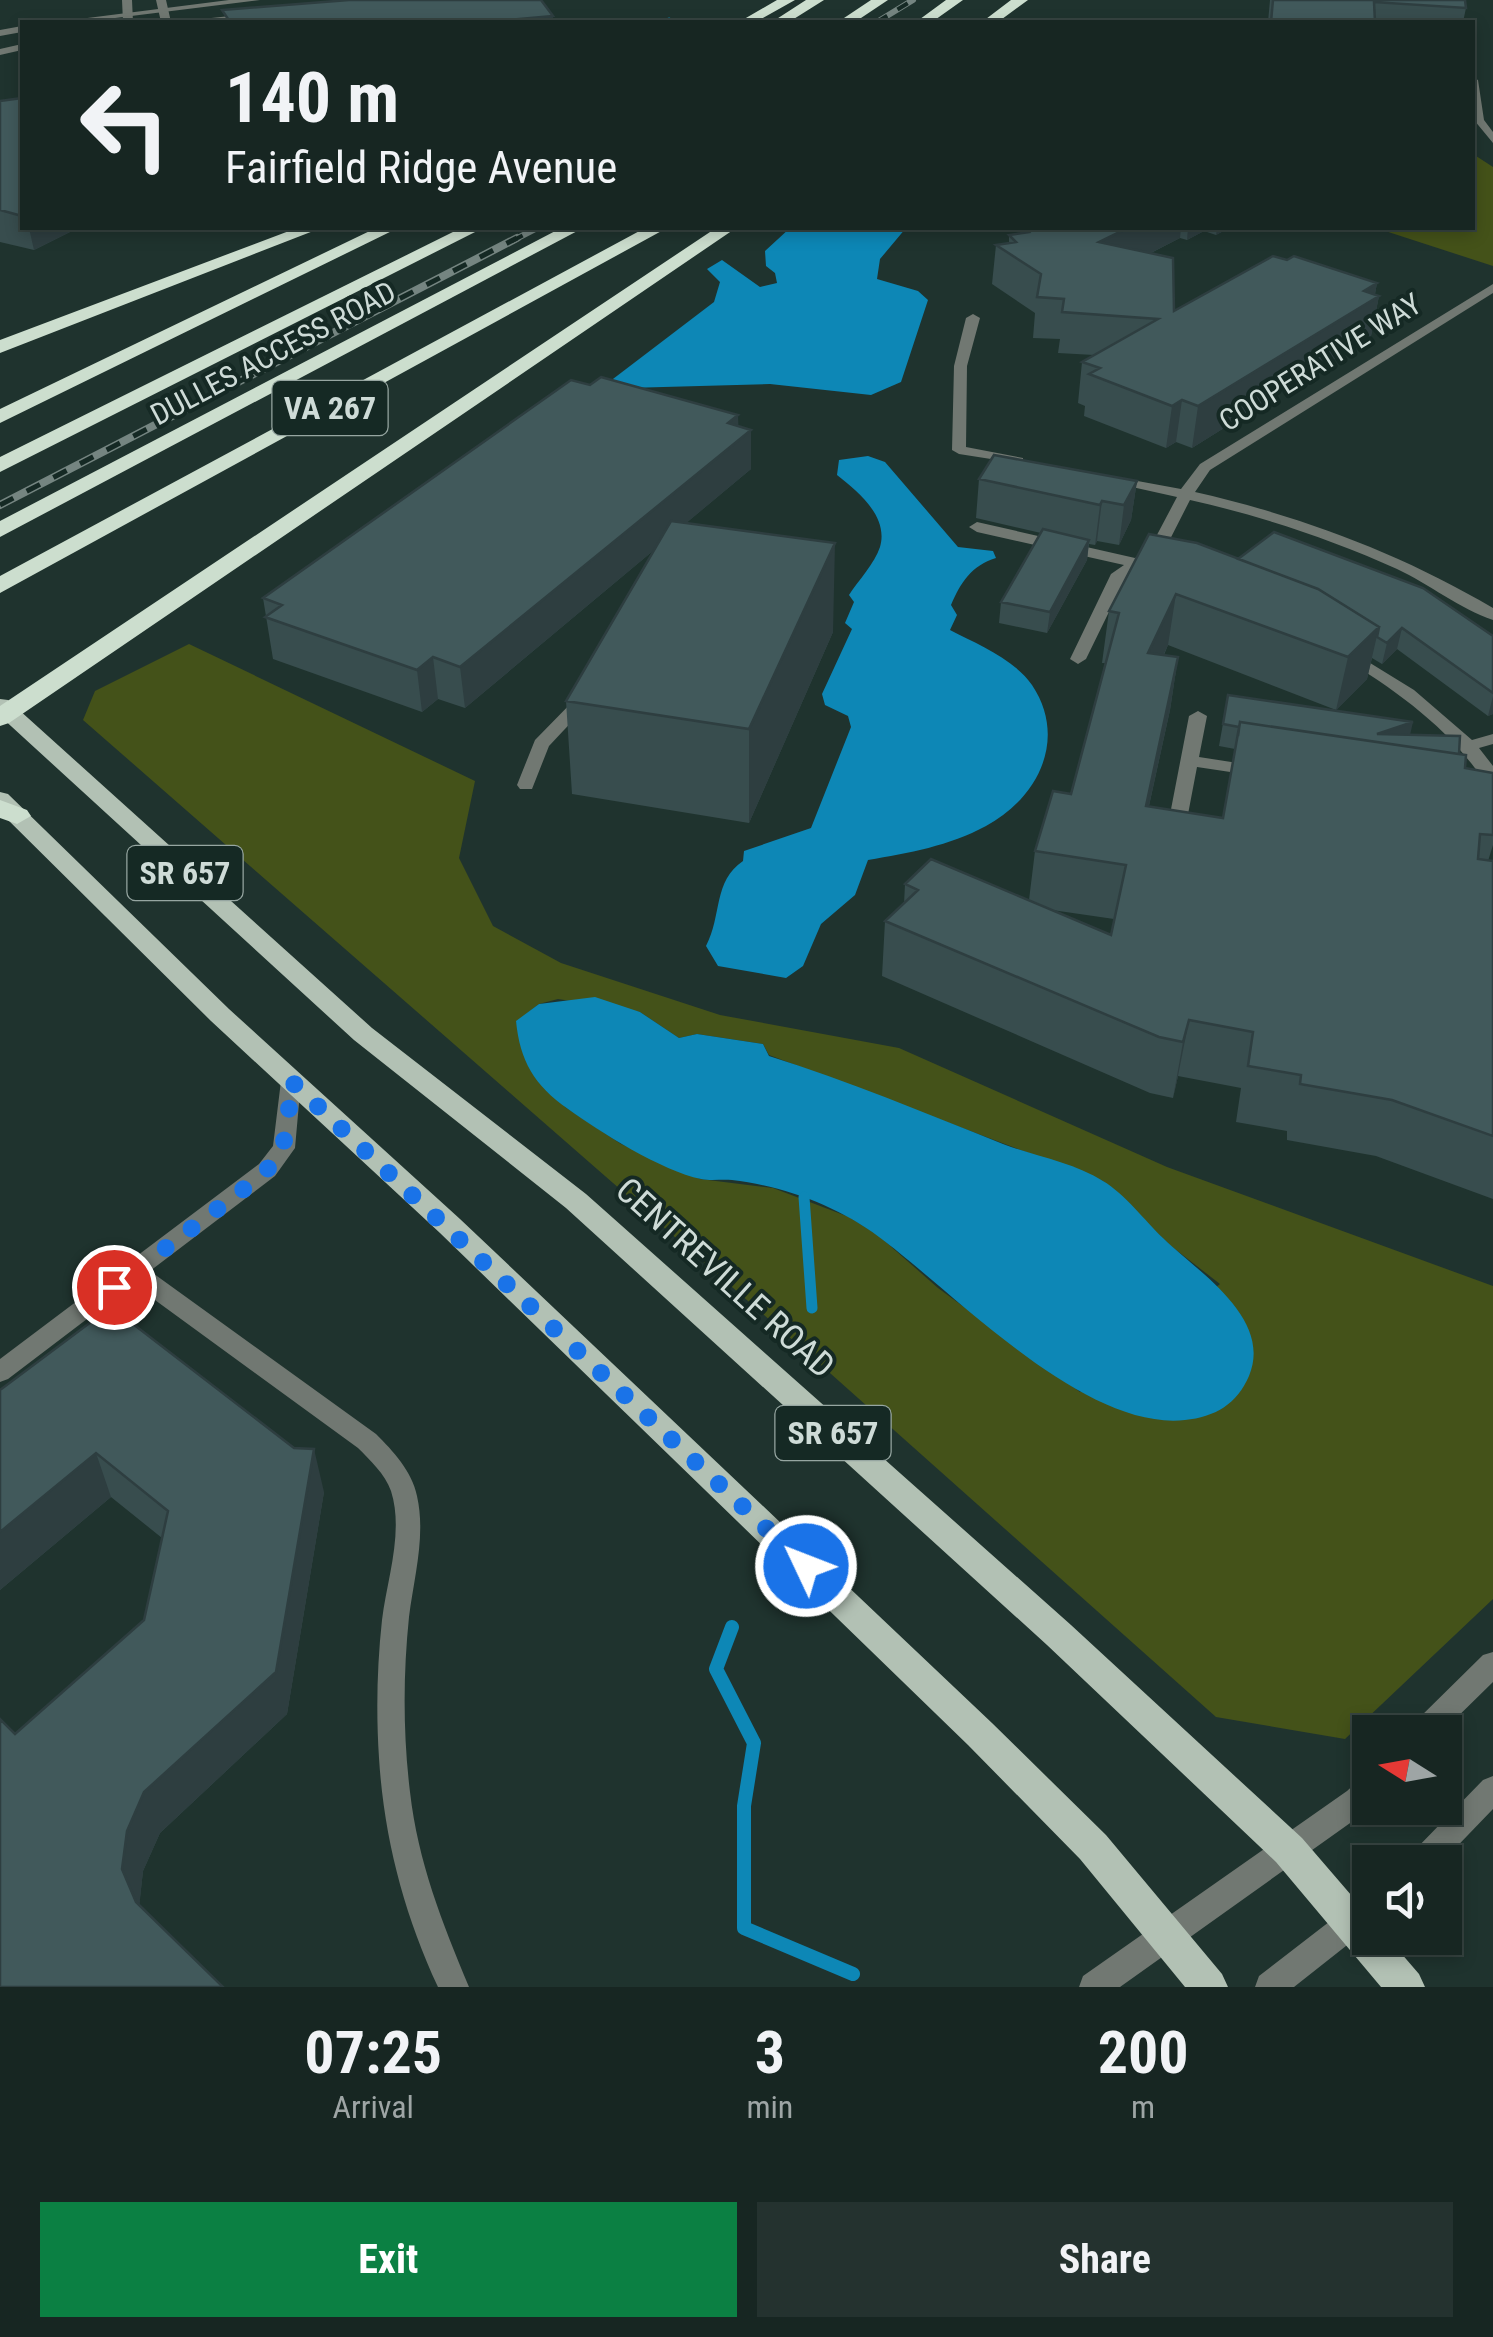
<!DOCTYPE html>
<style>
body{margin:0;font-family:"Roboto Condensed",sans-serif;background:#24322f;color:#f1f3f6;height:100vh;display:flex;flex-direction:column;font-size:38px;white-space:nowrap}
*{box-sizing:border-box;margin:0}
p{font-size:32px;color:#9ea5a5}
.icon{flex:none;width:55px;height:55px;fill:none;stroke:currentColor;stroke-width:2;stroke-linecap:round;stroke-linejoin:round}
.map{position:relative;height:1987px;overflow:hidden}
.drawer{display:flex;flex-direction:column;background:#172622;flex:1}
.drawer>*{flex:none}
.banner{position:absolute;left:20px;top:20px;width:1455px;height:210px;border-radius:0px;box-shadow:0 5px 15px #0003,0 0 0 2px #364340;background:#172622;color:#f1f3f6;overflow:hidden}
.needle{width:65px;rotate:281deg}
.buttons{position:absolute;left:1352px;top:1715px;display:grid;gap:20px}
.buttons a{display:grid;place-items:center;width:110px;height:110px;border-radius:0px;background:#172622;box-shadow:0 5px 15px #0003,0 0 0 2px #364340;font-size:50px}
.pin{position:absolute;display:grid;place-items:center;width:85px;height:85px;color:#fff;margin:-42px;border:5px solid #fff;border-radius:50%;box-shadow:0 2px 10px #0007}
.me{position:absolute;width:110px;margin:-55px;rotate:313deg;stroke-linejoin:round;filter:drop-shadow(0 0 8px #0008)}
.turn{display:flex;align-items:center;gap:35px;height:210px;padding:0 40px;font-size:45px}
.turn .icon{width:130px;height:130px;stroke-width:2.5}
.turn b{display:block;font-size:70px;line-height:85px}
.eta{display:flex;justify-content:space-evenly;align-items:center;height:170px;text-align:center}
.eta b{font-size:60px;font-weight:700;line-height:70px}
.action{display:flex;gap:20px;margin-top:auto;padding:20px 40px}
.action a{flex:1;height:115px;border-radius:0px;background:#0b8043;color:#fff;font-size:40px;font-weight:700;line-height:115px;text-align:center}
.action a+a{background:#24322f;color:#f1f3f6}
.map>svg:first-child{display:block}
</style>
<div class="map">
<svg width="1493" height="1987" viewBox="0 0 1493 1987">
<rect width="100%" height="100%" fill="#1f332e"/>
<path fill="#445219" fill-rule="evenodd" d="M1473 154 1493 167V266L1376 228H1472Z
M189 644 475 781 459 858 493 926 561 963 720 1015 899 1048 1167 1167 1493 1286V1599L1345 1739 1216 1717 803 1349 83 720 95 691ZM558 999 640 1012 679 1038 697 1034 763 1044 769 1055 1103 1181 1171 1246 1220 1284 1080 1392 938 1288 879 1236 849 1217 773 1188 700 1179 621 1144 565 1107 516 1022 539 1004Z"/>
<path fill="#0d87b6" d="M790 228H906L880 259 877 279 918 291 928 300 901 382 871 395 770 384 627 388 609 382 714 302 720 282 707 269 722 260 760 287 777 283 775 273 766 266 765 251Z
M868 456 885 462 958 547 993 551 996 558C971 566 961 582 951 605L957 615 950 630C977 644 1014 659 1032 685 1068 739 1038 798 986 826 949 846 909 853 868 860L855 895 821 924 803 966 786 978 718 966 706 946C722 916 713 881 743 861L744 851 811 828 851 727 848 716 825 705 822 694 852 629 845 623 854 602 849 595C858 581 875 563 880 547 889 516 857 491 837 475L839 460Z
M595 997 640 1012 679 1038 697 1034 763 1044 769 1056C849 1081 925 1113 1003 1144 1035 1156 1075 1163 1103 1181 1125 1194 1145 1221 1163 1238 1198 1272 1273 1318 1249 1376 1237 1404 1215 1417 1185 1420 1084 1431 956 1294 879 1237 838 1206 783 1186 732 1180 722 1179 711 1181 701 1179 662 1171 600 1132 568 1109 534 1085 520 1061 516 1021L539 1004Z"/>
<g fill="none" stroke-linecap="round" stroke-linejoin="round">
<path stroke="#0d87b6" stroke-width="5" d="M664 22 669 20"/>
<path stroke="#0d87b6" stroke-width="11" d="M804 1197 812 1308"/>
<path stroke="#0d87b6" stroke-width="14" d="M732 1627 716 1669 754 1743 744 1806V1928L853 1974"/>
<path fill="#717872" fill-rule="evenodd" d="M122 0H132L133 22H123Z
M156 0H166L171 22H161Z
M1472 77 1478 80 1484 120 1493 132V143L1474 120Z
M1493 284V293L1210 470 1195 492C1300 516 1400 553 1493 608V620C1460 609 1429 584 1397 569 1331 539 1261 516 1190 500L1163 553 1149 563 1166 572 1158 577 1137 570 1126 577 1086 659 1078 664 1070 659 1111 574 1124 565 977 532 969 527 977 522 1135 558 1149 550 1177 497 1105 481V475L1181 489 1200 464Z
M973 314 980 318 967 366 966 447 1023 458V464L959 454 952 450 954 366 966 318Z
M1349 650 1414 690 1472 740 1493 734V744L1479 748 1493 766V786L1487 785C1451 730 1399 692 1343 658L1341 655Z
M586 693 594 698 549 746 532 789H520L517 785 535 740 580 694Z
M1198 711 1207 716 1199 757 1257 766 1266 771 1257 776 1197 767 1185 830 1176 836 1167 830 1189 716Z
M291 1074 301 1081 295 1148 275 1176 150 1271 376 1434C393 1451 412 1471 417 1496 426 1536 414 1577 409 1617 403 1675 403 1734 410 1792 418 1862 442 1922 469 1987H438C404 1914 384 1838 379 1758 376 1712 377 1666 382 1620 387 1579 404 1532 391 1491 385 1474 370 1460 358 1448L133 1284 8 1379 0 1382V1359L259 1164 273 1146 281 1081Z
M1493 1652V1682L1442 1732H1410L1414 1723 1483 1655Z
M1370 1775V1808L1367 1811 1120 1987H1079L1083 1976 1347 1791 1360 1779Z
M1493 1776V1809L1442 1862H1409L1413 1852 1483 1780Z
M1370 1893V1927L1294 1987H1255L1259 1976 1360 1898Z"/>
<path fill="#717872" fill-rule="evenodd" d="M229 0H260L83 22H56Z
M249 14 252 19 197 22 202 19Z
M22 26V32L0 36V30Z
M22 44V50L0 55V49Z"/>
<path fill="#b2c1b4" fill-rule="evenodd" d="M0 699 8 700 372 1028 586 1194 1071 1625 1302 1838 1370 1917V1938H1388L1419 1974 1425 1987H1381L1276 1862 1047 1645 566 1208 354 1040 0 716Z
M0 792 8 794 229 1009 460 1219 992 1723 1106 1835 1222 1974 1228 1987H1185L1080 1859 968 1745 440 1233 211 1021 0 812Z"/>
<path fill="#ccdece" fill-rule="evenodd" d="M777 0H795L756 22H739Z
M806 0H824L789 22H772Z
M871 0H888L855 22H838Z
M946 0H963L932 22H916Z
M1011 0H1028L998 22H982Z
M297 228H321L0 353V340Z
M376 228H398L0 423V409Z
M461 228H483L0 472V457Z
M561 228H583L0 537V521Z
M645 228H667L0 593V576Z
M716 228H736L9 723 0 726V706Z
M0 800 27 810 31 816 17 824 0 818Z"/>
<defs>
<path id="rail-far1" d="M877 22 913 0
M512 241 537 228"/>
<path id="rail" d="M0 505 517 238"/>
</defs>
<use href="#rail-far1" stroke="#758581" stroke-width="6"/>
<use href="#rail" stroke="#758581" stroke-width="8"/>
<use href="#rail-far1" stroke="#152924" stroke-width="4" stroke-dasharray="12" stroke-linecap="butt"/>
<use href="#rail" stroke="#152924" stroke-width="5" stroke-dasharray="15" stroke-linecap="butt"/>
</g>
<path fill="#384d4e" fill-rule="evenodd" d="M1270 0H1465L1466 8 1463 22H1268Z
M22 98V228H78L34 250 0 242V101Z
M1024 228H1229L1216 235 1204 231 1187 240 1180 238 1151 253 1174 311 1287 260 1377 283 1375 294 1379 296 1371 336 1192 448 1176 442 1166 448 1084 416 1085 406 1078 403 1082 362 1094 355 1058 353 1060 339 1033 338 1035 313 992 284 996 245 1009 243V235L1024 233Z
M738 426 751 430V469L686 523 833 632 749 823 572 794 566 701 654 550 465 708 438 699 422 712 273 659 263 598Z
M979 479 1137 481 1131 520 1119 545 1097 541 1095 545 1089 544 1087 560 1047 633 999 623 1001 602 1041 533 976 518Z
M1238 559 1493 636V714L1488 716 1397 649 1382 664 1372 658 1367 679 1336 710 1168 645 1164 655 1178 657 1170 710 1149 806 1223 818 1235 749 1219 746 1228 695 1410 735 1459 754 1465 768 1493 773V845L1488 861H1493V1199L1376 1156 1287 1140V1131L1236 1122 1241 1088 1178 1076 1173 1098 1150 1093 882 976 885 921 904 904 905 884 1029 900 1035 851 1071 794 1105 663H1102L1109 611ZM1052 910 1114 919 1111 935Z
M0 1390 324 1492 287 1714 160 1833 143 1871 139 1906 0 1987 15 1734 144 1620 162 1538 111 1497 0 1590Z"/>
<path fill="#2e3e40" d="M553 16V22H503L507 20Z
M29 228H78L34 250Z
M1128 228H1181L1180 238 1095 281 1099 242Z
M1188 228H1205L1204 231 1187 240Z
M1217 228H1229L1216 235Z
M1377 283 1374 299 1379 296 1371 336 1192 448 1198 406Z
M1182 400 1176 442 1166 448 1172 406Z
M738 415 739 440 751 430V469L465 708 460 667Z
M1137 481 1131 520 1119 545 1124 505Z
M1102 501 1097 541 1095 545 1100 505Z
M1089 540 1087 560 1047 633 1050 612Z
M835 543 833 632 749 823V729Z
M1176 594 1168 645 1140 705 1148 653Z
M1379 627 1367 679 1336 710 1348 657Z
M1402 628 1397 649 1382 664 1387 643Z
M433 657 438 699 422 712 417 670Z
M1178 657 1170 710 1137 860 1146 806Z
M1493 696V714L1488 716Z
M1413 722 1408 744 1377 734Z
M1189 1020 1178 1076 1173 1098 1183 1042Z
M314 1449 324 1492 287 1714 160 1833 143 1871 139 1909 122 1869 127 1831 144 1792Z
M96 1453 111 1497 0 1590V1532Z"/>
<path fill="#41595b" stroke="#2e3e40" stroke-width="2.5" d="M349 0H541L553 16 507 20 503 22H230L222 10Z
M1273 0H1465L1466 8 1374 2 1375 22H1271Z
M22 98V216L0 210V101Z
M1026 228H1128L1099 242 1173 258 1174 311 1273 256 1287 260 1294 256 1377 283 1364 291 1379 296 1198 406 1182 400 1172 406 1089 374 1100 368 1082 362 1158 319 1062 312 1064 299 1037 297 1041 274 996 245 1016 242 1009 235 1029 232Z
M601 377 738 415 728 423 751 430 460 667 433 657 417 670 265 617 282 605 263 598 571 380 590 385Z
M994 455 1137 481 1124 505 1102 501 1100 505 979 479Z
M671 521 835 543 749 729 566 701Z
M1043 529 1089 540 1050 612 1001 602Z
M1274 532 1423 588 1493 636V693L1402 628 1387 643 1377 637 1379 627 1318 589 1238 559Z
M1149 534 1197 543 1318 589 1379 627 1348 657 1176 594 1148 653 1178 657 1146 806 1223 818 1240 722 1466 755 1465 768 1493 773V835L1480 834 1478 859 1493 861V1136L1392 1100 1300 1084 1301 1075 1248 1066 1253 1032 1189 1020 1183 1042 1159 1037 885 921 918 890 905 884 931 859 1111 935 1126 865 1035 851 1053 791 1071 794 1119 613 1109 611Z
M1228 695 1413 722 1377 734 1460 736 1459 754 1240 722 1238 736 1239 727 1223 724Z
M111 1307 294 1448 314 1449 276 1672 144 1792 127 1831 122 1869 136 1902 223 1987H0V1719L15 1734 144 1620 168 1511 96 1453 0 1532V1390Z"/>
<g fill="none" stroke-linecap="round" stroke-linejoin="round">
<path stroke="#1a73e8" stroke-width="18" stroke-dasharray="0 32.4" d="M114 1287 257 1179C292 1149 287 1124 291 1081L806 1566"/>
</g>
<g text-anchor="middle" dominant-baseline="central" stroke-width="8" stroke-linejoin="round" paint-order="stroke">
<g font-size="30" fill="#cedbd7" stroke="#152924">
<text transform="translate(273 353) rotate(-28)">DULLES ACCESS ROAD</text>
<text transform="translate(1320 362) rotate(-32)">COOPERATIVE WAY</text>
</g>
<g fill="#152924" stroke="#96a6a1" stroke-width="2.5">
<rect x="272.5" y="381" width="115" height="54" rx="8"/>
<rect x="127.5" y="846" width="115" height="54" rx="8"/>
<rect x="775.5" y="1406" width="115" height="54" rx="8"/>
</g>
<g font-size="32" font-weight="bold" fill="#cedbd7">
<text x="330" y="408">VA 267</text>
<text x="185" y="873">SR 657</text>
<text x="833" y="1433">SR 657</text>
</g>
<g font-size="35" fill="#cedbd7" stroke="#152924">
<text transform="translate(725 1278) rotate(42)">CENTREVILLE ROAD</text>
</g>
</g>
</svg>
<div class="buttons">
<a><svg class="needle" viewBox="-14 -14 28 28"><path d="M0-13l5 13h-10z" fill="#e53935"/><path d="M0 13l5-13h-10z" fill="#9ea5a5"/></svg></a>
<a><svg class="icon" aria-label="sound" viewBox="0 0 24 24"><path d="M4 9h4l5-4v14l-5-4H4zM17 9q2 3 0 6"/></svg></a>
</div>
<div class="pin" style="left:114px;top:1287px;background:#d93025"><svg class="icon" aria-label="arrive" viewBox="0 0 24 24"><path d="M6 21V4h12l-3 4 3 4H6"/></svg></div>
<svg class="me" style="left:806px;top:1566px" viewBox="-20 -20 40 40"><circle r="17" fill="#1a73e8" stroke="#fff" stroke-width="3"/><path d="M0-11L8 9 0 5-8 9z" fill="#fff"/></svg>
<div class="banner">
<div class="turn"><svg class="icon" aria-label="left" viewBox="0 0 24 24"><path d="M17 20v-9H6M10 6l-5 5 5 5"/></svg><div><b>140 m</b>Fairfield Ridge Avenue</div></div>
</div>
</div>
<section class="drawer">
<div class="eta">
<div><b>07:25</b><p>Arrival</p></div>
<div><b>3</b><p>min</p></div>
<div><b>200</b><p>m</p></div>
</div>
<div class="action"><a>Exit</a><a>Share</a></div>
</section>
